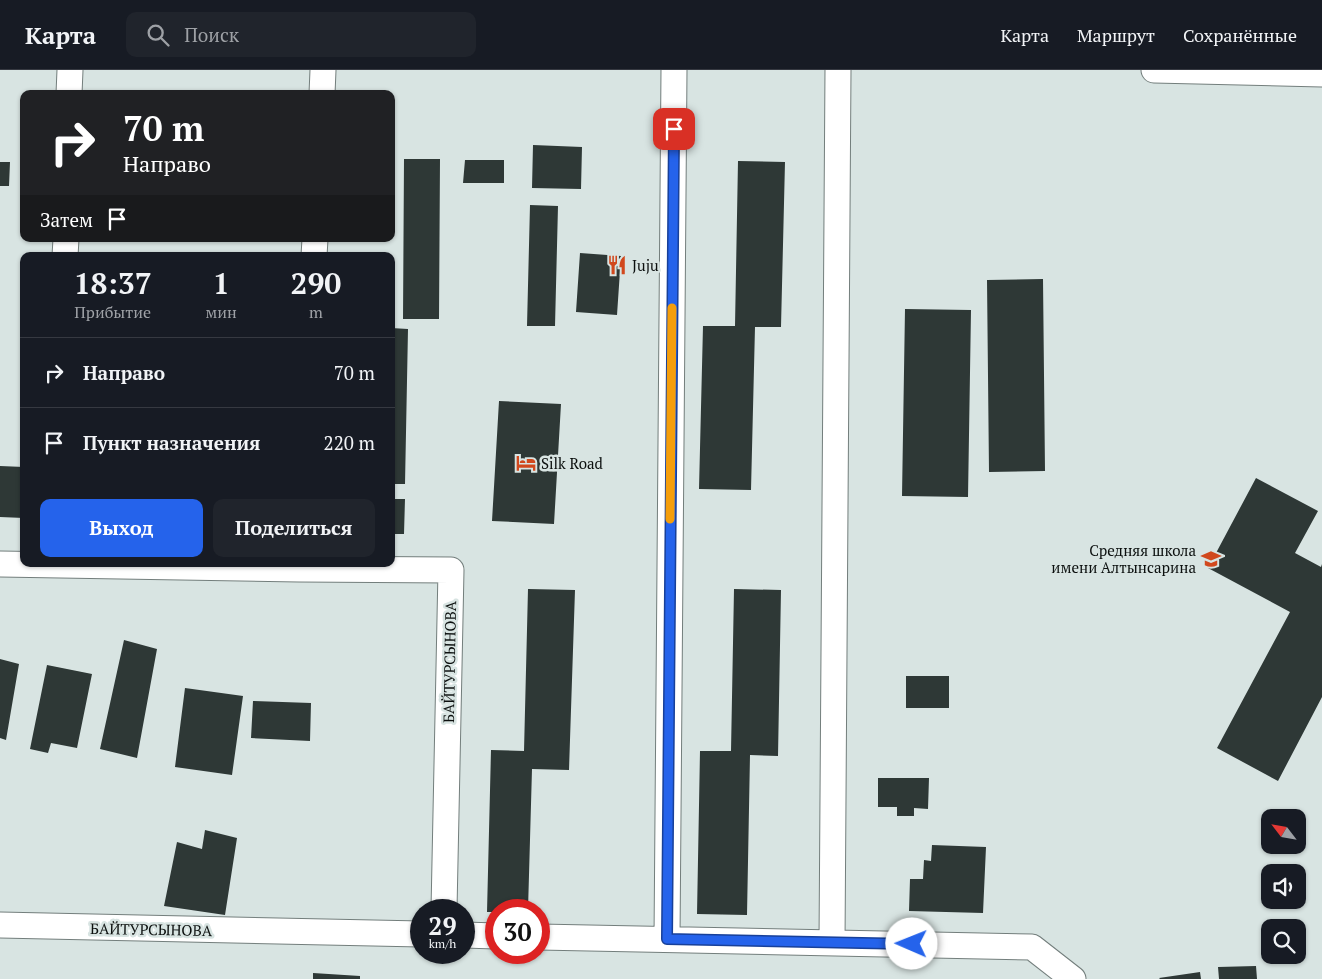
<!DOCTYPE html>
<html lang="ru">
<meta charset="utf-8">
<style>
body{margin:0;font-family:"PT Serif",serif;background:#20242c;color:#f1f3f6;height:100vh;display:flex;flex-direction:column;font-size:19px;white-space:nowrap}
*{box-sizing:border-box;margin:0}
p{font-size:16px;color:#9ea1a6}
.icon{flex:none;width:28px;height:28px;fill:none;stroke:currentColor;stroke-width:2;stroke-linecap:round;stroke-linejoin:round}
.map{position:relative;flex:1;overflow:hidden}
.side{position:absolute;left:20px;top:182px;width:375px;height:315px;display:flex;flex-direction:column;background:#171b24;border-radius:10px;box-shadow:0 1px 4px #0004}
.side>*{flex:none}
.hud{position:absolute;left:20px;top:20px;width:375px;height:152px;border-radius:10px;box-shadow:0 1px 4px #0004;background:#202124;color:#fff;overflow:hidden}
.needle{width:32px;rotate:301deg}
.tools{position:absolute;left:1261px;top:739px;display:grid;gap:10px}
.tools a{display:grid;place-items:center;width:45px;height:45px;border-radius:10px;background:#171b24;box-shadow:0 1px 4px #0004;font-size:25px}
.speed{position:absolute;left:410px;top:829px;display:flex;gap:10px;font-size:25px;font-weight:700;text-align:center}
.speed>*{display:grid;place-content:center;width:65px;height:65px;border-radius:50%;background:#171b24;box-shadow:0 1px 4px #0004;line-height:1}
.speed small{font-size:12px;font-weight:400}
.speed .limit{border:8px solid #d22;background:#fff;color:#111}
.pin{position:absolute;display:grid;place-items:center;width:42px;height:42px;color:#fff;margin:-21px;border-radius:10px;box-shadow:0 2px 8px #0006}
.me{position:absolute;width:55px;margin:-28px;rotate:271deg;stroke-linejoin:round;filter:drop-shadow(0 0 4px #0008)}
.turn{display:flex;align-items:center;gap:18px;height:105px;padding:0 20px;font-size:22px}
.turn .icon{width:65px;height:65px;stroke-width:2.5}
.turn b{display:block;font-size:35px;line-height:42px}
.then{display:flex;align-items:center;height:48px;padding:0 20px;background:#0003;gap:10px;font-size:19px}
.eta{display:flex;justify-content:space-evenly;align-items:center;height:85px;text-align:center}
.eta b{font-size:30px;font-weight:700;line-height:35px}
.primary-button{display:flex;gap:10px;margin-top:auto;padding:10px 20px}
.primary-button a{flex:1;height:58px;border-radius:10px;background:#2563eb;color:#fff;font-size:20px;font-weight:700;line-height:58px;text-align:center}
.primary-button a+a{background:#20242c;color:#f1f3f6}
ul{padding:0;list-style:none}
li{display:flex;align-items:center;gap:15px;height:70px;padding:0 20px;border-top:1px solid #363941}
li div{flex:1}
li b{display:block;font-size:19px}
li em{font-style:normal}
header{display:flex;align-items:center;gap:30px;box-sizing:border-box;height:70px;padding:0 25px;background:#171b24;border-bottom:1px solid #363941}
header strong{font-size:24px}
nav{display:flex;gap:28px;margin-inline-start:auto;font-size:18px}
.search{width:350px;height:45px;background:#20242c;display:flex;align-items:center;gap:12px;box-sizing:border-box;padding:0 18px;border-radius:10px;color:#9ea1a6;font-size:19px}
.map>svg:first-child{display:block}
</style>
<header>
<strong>Карта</strong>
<div class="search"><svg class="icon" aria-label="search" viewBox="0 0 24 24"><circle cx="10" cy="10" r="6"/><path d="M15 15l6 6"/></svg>Поиск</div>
<nav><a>Карта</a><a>Маршрут</a><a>Сохранённые</a></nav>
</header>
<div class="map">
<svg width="1322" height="909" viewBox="0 0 1322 909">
<rect width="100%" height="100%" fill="#d8e4e2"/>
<path fill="#2e3836" d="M533 75 582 77 581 119 532 118Z
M404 89H440L439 249H403Z
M465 90H504V113H463Z
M738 91 785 92 781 257H755L751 420 699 419 703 256H735Z
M0 92H10L9 116H0Z
M530 135 558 136 555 256H527Z
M580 183 621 186 617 245 576 242Z
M1043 209 1045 401 989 402 987 210Z
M905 239 971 240 968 427 902 426Z
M391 258 408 259 405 414H391Z
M499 331 561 334 554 454 492 451Z
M0 396 24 397V448L0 447Z
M1256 408 1318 441 1295 483 1321 497 1322 494V627L1278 711 1217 678 1290 542 1208 498Z
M391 429H405L404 464H391Z
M528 519 575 520 569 700 532 699 528 840H496V842H487L491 680 524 681Z
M734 519 781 520 778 686 750 685 747 845 697 844 700 681H731Z
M124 570 157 579 137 688 100 679Z
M0 589 19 594 6 670 0 668Z
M47 595 92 604 77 678 51 673 48 683 30 679Z
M906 606H949V638H906Z
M185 618 243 626 232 705 175 697Z
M253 631 311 633 310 671 251 668Z
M878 708H929L928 739 914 738V746H897V737H878Z
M205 760 237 768 225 845 164 836 177 772 202 779Z
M932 775 986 777 983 843 909 841 910 809H923L924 790 931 791Z
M1256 896 1257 909H1219L1218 897Z
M1200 902 1201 909H1160L1159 908Z
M313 903 360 906V909H313Z"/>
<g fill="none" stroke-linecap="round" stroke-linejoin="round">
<defs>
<path id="street" d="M1154 0 1322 4
M69 24 70 0
M322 24 323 0
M65 186 66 169
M314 186 315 169
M0 494 299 499
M299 494V499L451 500 444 840
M0 855 421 864
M464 865 496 866
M539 867 1032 877 1073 909
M667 869 674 0
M832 873 838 0"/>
</defs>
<use href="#street" stroke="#737e7c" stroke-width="27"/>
<use href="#street" stroke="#fff" stroke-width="25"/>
</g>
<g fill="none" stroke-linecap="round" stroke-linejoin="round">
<defs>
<path id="route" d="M674 59 667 869 912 874"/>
</defs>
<use href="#route" stroke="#184099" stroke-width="12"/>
<use href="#route" stroke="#2563eb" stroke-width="9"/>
<path stroke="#f59e0b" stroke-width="9" d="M670 449 672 238"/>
</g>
<defs>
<symbol id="restaurant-bare" viewBox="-9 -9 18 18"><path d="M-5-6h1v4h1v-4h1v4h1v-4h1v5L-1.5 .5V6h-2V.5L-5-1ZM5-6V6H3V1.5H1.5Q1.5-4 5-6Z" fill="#d1481d" stroke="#d8e4e2" stroke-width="2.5" paint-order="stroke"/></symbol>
<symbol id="hotel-bare" viewBox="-9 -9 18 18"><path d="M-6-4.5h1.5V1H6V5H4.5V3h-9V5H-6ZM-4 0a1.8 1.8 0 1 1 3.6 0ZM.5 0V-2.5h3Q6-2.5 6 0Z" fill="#d1481d" stroke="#d8e4e2" stroke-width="2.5" paint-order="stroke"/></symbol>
<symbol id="school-bare" viewBox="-9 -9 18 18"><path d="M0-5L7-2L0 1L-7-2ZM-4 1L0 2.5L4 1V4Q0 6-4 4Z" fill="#d1481d" stroke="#d8e4e2" stroke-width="2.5" paint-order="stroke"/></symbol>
</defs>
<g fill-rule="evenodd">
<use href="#restaurant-bare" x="603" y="181" width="28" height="28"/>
<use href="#hotel-bare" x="512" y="379" width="28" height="28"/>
<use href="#school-bare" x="1197" y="475" width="28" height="28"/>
</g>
<g text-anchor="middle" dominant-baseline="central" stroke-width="5" stroke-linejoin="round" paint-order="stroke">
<g font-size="15" fill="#0c100f" stroke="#d8e4e2" text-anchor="start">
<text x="632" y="195">Juju</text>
<text x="541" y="393">Silk Road</text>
<text x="1196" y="480" text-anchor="end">Средняя школа<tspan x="1196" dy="17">имени Алтынсарина</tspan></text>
</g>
<g font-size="15" fill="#0c100f" stroke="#d8e4e2">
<text transform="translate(449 592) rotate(-89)">БАЙТУРСЫНОВА</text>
<text transform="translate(151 859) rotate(1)">БАЙТУРСЫНОВА</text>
</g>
</g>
</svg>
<div class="tools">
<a><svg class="needle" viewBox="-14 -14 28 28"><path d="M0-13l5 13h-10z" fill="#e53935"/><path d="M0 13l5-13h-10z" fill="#9ea1a6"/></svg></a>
<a><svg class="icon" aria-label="sound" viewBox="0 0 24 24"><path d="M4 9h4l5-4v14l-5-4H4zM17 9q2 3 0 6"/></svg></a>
<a><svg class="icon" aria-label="search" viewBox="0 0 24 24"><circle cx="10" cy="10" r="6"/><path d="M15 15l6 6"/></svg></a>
</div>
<div class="speed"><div>29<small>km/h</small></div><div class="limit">30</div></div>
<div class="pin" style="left:674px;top:59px;background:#d93025"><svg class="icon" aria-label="arrive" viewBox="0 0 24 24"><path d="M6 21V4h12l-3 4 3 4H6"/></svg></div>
<svg class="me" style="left:912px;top:874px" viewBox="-20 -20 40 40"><circle r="19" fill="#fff"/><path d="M0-13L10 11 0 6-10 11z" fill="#2563eb"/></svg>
<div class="hud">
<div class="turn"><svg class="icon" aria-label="right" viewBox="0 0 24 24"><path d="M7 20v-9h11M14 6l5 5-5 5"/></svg><div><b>70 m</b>Направо</div></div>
<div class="then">Затем<svg class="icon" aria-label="arrive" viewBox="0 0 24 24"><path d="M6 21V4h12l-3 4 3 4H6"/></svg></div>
</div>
<section class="side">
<div class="eta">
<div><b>18:37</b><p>Прибытие</p></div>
<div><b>1</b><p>мин</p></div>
<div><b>290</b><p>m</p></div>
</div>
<ul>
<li><svg class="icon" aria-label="right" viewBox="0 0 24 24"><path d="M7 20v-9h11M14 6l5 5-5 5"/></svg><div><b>Направо</b></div><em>70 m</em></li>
<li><svg class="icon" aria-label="arrive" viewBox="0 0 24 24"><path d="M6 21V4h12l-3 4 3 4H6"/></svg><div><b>Пункт назначения</b></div><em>220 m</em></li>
</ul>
<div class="primary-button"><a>Выход</a><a>Поделиться</a></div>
</section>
</div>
